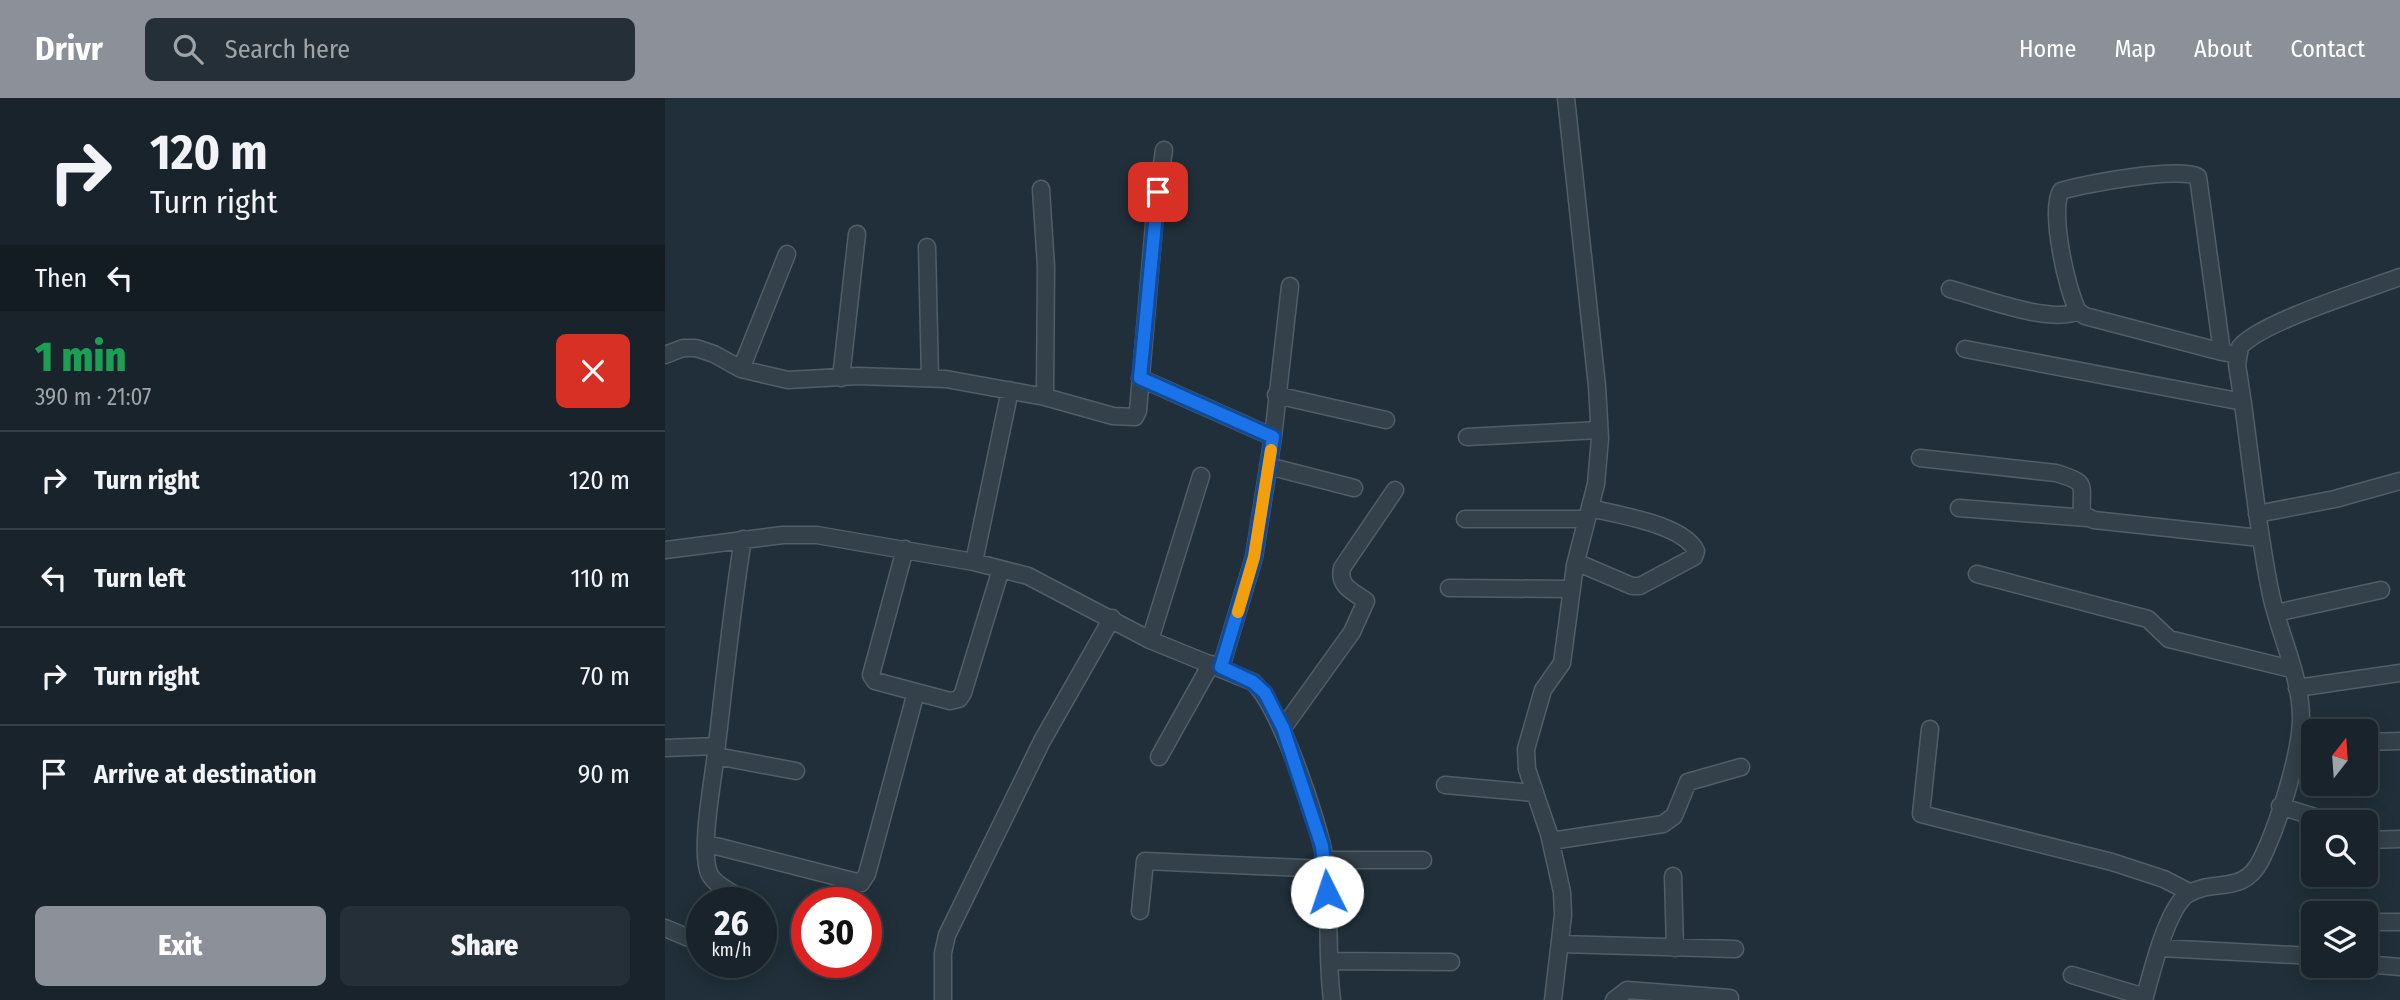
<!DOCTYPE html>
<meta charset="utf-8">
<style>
body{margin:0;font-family:"Fira Sans Condensed",sans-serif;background:#252f37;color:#f1f3f6;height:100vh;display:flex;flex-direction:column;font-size:26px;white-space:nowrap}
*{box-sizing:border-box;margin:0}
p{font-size:23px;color:#9fa4a9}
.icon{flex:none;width:38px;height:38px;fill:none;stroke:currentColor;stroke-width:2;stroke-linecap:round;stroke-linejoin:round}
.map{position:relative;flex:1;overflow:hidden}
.sheet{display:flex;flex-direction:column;background:#18232b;width:665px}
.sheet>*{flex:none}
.hud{background:#18232b;color:#f1f3f6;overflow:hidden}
.needle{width:46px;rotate:17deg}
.tools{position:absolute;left:1636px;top:621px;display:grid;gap:14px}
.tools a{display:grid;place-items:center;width:77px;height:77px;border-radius:10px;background:#18232b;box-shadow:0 4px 18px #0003,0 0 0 2px #364047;font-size:35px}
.speed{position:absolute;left:21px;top:789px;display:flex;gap:14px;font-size:35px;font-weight:700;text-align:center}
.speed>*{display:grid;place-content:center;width:91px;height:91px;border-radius:50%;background:#18232b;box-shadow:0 4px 18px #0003,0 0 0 2px #364047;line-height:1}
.speed small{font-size:18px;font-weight:400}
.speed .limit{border:10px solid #d22;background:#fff;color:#111}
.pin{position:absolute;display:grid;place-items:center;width:60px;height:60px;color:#fff;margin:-30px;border-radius:14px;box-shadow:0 4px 10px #0006}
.me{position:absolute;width:77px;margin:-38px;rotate:356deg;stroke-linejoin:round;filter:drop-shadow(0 0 5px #0008)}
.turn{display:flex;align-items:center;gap:24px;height:147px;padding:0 35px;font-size:32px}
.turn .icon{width:91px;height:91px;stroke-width:2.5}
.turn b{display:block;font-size:49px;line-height:60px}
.then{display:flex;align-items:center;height:66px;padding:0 35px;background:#0003;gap:14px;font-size:26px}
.round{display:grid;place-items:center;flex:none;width:74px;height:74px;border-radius:10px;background:#252f37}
.head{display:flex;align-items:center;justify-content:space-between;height:119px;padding:0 35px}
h1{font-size:42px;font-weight:800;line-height:52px;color:#1e9e55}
.action{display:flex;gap:14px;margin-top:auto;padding:14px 35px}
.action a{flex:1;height:80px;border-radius:10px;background:#8c9099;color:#fff;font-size:28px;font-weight:800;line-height:80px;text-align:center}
.action a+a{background:#252f37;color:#f1f3f6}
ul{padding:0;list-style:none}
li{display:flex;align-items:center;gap:21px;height:98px;padding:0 35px;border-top:2px solid #364047}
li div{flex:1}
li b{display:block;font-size:26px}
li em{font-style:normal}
header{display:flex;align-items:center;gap:42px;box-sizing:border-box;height:98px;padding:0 35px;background:#8c9099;color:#fff}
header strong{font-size:33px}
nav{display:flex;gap:38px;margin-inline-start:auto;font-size:24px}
.search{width:490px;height:63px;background:#252f37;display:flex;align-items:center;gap:18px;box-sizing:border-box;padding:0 24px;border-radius:10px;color:#9fa4a9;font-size:26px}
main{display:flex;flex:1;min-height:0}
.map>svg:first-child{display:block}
</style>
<header>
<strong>Drivr</strong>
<div class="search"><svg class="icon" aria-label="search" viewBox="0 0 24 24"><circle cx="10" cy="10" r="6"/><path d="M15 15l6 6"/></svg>Search here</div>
<nav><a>Home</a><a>Map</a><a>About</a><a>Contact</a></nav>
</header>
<main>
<section class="sheet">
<div class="hud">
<div class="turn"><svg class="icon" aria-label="right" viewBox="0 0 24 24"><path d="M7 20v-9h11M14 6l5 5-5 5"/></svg><div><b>120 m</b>Turn right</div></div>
<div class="then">Then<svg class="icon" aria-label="left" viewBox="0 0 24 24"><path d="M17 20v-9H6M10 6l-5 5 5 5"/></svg></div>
</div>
<div class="head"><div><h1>1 min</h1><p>390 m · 21:07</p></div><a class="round" style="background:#d93025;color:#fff"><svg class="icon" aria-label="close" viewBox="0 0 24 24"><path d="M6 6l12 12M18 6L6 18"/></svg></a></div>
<ul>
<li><svg class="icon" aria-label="right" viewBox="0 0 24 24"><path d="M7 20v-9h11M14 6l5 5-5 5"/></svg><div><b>Turn right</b></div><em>120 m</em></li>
<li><svg class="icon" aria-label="left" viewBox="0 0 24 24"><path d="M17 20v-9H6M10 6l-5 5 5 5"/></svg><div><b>Turn left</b></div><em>110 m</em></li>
<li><svg class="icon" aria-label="right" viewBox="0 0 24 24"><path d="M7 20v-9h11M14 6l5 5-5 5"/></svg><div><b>Turn right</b></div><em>70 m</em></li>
<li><svg class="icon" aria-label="arrive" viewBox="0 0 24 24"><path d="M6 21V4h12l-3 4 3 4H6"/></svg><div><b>Arrive at destination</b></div><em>90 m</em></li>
</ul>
<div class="action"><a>Exit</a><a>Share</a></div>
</section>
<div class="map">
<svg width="1735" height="902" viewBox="0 0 1735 902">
<rect width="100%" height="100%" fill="#202f39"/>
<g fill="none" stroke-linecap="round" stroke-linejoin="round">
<defs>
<path id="minor" d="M376 91 381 169 380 299
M262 149 265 280
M1285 191C1315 199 1387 227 1413 213
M1300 251 1578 304
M1557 254 1533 79C1517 68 1417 86 1396 93 1384 113 1402 193 1413 213L1420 218 1557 254 1572 257
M0 257 18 250H31L49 256 76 271 123 282 193 278 281 281 380 299 448 318 470 319 473 313 490 115 499 52
M76 271 122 156
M176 280 192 136
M475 280 608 339
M611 297 721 322
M802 339 934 332
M1255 360 1391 375C1425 385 1415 386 1417 416L1429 422 1595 440
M603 368 689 390
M1294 410 1422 420
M1592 416 1670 401 1735 383
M800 421H922
M78 441C66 515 59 589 50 663 47 688 35 753 44 775 49 788 74 798 86 805
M240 451 206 577 210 583 285 603 294 601 298 595 336 471
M0 452 118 437H152L309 464 363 478 485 542 588 584C615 609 654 724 660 762 666 808 661 856 667 902
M309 464 345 292
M911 464 967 488H975L1029 459 1031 453C1018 426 952 417 925 410
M1312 476 1483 521 1504 541 1626 571
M784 490 905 491
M1611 515 1716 492
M485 542 536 378
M556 569 589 459 608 339 625 188
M1632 590 1735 575
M618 630 687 534 701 503C687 493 673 488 677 470L730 392
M1265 631 1256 716 1447 764 1499 781 1524 794
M1701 644 1735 643
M0 650 52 648
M51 658 131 673
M494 659 546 566
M780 687 869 695
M1615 708 1666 724
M1701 742 1735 741
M886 743 998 726 1009 718 1023 684 1076 669
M43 746 196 785 202 776 251 594
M660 762H758
M1008 778 1010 850
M475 813 480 763 660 771
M1701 824H1735
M0 830 31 843
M895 846 1070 851
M1496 850 1648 858
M665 863 786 864
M1701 866 1735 869
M1407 877 1480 899
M278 902V855L282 837 377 643 447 520
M888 902 898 817 897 794 884 736 862 671 861 651 878 592 897 565 910 467 931 386 935 340 932 288 901 0
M949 902 962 892 1065 900
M1479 902C1486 877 1502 809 1523 796 1548 780 1578 798 1596 762 1612 730 1636 656 1636 620 1636 579 1615 538 1606 497 1590 421 1585 344 1572 267L1575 249C1596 224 1700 192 1735 179"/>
</defs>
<use href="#minor" stroke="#525e67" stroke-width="19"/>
<use href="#minor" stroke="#34414a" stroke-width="16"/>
</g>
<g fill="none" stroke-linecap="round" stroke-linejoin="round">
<defs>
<path id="route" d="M493 94 475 280 608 339 589 459 556 569 588 584 600 595 618 630 657 748 662 794"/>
</defs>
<use href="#route" stroke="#114b97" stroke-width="18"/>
<use href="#route" stroke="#1a73e8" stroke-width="12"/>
<path stroke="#f59e0b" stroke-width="12" d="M573 514 589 459 606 352"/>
</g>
</svg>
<div class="tools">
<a><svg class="needle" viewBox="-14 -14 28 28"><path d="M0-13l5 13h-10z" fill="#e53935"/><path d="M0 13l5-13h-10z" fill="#9fa4a9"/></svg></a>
<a><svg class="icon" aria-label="search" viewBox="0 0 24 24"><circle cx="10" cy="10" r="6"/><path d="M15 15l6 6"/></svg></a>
<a><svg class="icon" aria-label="layers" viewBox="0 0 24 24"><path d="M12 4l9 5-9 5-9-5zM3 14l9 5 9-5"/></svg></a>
</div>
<div class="speed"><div>26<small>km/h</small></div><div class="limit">30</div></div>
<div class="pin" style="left:493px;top:94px;background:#d93025"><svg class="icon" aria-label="arrive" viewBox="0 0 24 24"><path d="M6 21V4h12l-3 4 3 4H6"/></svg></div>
<svg class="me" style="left:662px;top:794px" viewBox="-20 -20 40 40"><circle r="19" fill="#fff"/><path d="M0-13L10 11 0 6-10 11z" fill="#1a73e8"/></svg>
</div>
</main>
